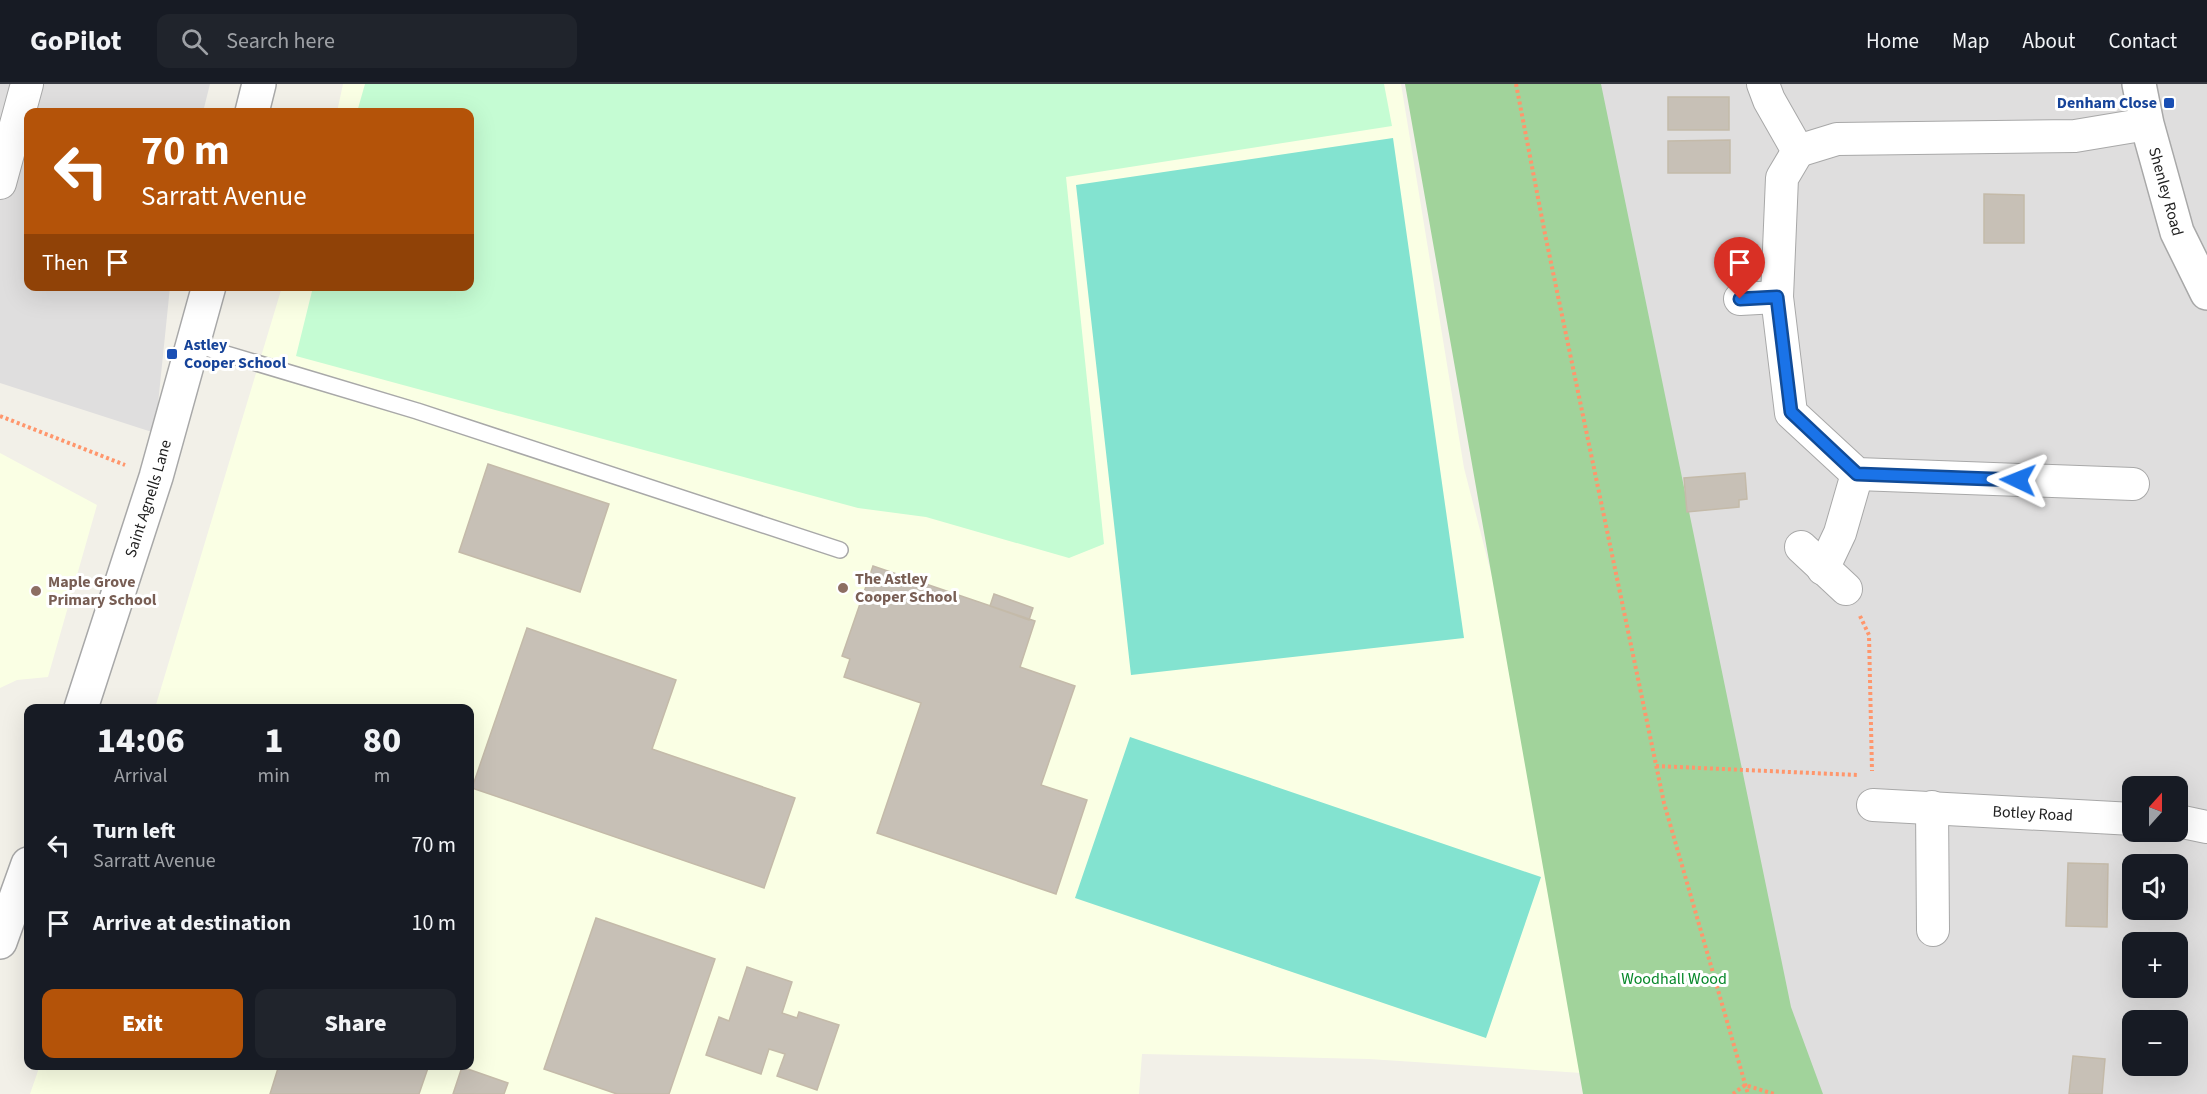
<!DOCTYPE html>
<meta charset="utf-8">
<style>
body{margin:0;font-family:"Source Sans 3",sans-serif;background:#20242c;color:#f1f3f6;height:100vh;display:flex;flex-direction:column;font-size:22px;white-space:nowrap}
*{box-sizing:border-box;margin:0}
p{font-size:20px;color:#9ea1a6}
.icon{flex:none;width:33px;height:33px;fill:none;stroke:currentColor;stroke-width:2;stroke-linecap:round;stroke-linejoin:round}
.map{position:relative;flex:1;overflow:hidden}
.panel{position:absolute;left:24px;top:620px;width:450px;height:366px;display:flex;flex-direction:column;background:#171b24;border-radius:12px;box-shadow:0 6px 24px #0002}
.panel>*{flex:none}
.top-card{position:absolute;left:24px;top:24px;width:450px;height:183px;border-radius:12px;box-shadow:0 6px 24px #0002;background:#b45309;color:#fff;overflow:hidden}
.needle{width:39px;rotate:21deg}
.tools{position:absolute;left:2122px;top:692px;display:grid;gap:12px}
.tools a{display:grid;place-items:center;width:66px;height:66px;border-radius:12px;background:#171b24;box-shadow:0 6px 24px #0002;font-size:30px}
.pin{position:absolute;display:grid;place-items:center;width:51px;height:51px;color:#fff;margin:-62px -26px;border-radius:50% 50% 50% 0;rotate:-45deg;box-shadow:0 0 6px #0007}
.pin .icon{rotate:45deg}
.me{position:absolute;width:66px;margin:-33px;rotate:272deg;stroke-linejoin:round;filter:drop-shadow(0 0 4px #0008)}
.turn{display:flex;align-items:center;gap:21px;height:126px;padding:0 18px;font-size:27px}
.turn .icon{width:78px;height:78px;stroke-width:2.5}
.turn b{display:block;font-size:42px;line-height:51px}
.then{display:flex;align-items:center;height:57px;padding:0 18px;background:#0003;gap:12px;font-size:22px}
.eta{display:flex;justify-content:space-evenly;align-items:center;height:102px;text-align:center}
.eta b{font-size:36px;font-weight:800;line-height:42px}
.action{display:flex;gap:12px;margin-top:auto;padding:12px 18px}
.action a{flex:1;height:69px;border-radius:12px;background:#b45309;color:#fff;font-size:24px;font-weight:800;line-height:69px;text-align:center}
.action a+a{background:#20242c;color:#f1f3f6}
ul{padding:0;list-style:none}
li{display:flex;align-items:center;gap:18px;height:78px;padding:0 18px}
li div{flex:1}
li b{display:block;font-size:22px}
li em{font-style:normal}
header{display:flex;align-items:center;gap:36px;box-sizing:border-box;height:84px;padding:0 30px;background:#171b24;border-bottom:2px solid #363941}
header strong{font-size:28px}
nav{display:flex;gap:33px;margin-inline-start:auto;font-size:21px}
.search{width:420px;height:54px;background:#20242c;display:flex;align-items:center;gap:15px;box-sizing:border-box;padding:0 21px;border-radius:12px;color:#9ea1a6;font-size:22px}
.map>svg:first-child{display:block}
</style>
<header>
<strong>GoPilot</strong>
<div class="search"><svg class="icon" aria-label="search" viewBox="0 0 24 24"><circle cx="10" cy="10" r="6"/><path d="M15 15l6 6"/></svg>Search here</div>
<nav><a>Home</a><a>Map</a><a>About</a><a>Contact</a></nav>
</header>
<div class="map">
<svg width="2207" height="1010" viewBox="0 0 2207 1010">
<rect width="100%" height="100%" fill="#f2f0e8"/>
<path fill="#dfdede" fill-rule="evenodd" d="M0 0H210L203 28H28V202L170 203 155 349 0 299Z
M1555 0H2207V1010H1756ZM2133 702H2178V747H2133ZM2133 780H2178V825H2133ZM2133 858H2178V903H2133ZM2133 936H2178V981H2133Z"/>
<path fill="#faffe4" d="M343 0H1401L1464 384 1537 668 1659 994 1369 975 1142 970 1139 1010H30L40 981H470V624H155L282 203 470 202V28H337Z
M0 369 97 421 48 593 17 596 0 604Z"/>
<path fill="#a1d39b" d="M1405 0H1601L1791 923 1823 1010H1583Z"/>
<path fill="#c5fcd3" d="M365 0H1384L1392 42 1066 93 1104 460 1069 474 926 433 858 424 296 272 313 203 470 202V28H357Z"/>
<path fill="#83e3d0" d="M1393 54 1464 554 1131 591 1076 101Z
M1130 653 1541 793 1486 954 1075 814Z"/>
<path fill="#c7c0b6" stroke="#c4baa9" stroke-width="1.5" d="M1668 13H1729V46H1668Z
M1730 56V89H1668V57Z
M1984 110 2024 111V159H1984Z
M488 380 609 420 580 508 459 468Z
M1745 389 1747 415 1739 416V423L1687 428 1684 394Z
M873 482 1035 537 1020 583 1075 602 1041 701 1087 716 1056 810 877 749 921 619 844 593 850 575 842 572Z
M994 510 1033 524 1029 536 990 522Z
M527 544 676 596 652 665 795 714 764 804 472 704Z
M2068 779 2108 780 2107 843 2066 842Z
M596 834 715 875 669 1010H617L544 985Z
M747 883 792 898 782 929 797 934 799 928 839 941 817 1006 777 992 785 970 769 965 761 990 706 971 719 933 729 937Z
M2073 972 2105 975 2102 1010H2069Z
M279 981H429L419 1010H270Z
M462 983 508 999 504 1010H453Z"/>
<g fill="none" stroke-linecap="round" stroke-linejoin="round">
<defs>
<path id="service" d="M193 260 417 327 840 466"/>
<g id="minor">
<path d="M1763 0 1769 16 1798 67 1782 94 1777 213 1791 329 1857 390 2133 400"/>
<path d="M1798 67 1837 55 2075 52 2147 40"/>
<path d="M0 99 27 0"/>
<path d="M1740 215 1777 213"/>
<path d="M1801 463 1846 505"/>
<path d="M1823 485 1840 449 1857 390"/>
<path id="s1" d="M1873 721 2133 735"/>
<path d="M1932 723 1933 846"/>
<path d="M2178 737 2207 743"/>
</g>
<g id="tertiary">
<path id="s2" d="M2139 0 2147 40 2177 148 2207 209"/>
<path d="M252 28 259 0"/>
<path id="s3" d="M81 624 156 393 209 202"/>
<path d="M0 858 28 780"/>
</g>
</defs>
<use href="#service" stroke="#a8a8a8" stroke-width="18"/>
<use href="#minor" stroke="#a8a8a8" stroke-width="34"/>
<use href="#tertiary" stroke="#a8a8a8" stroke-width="36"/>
<path stroke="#ff966c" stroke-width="4" stroke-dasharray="3 3" stroke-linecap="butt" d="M1516 0 1545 150 1664 719 1748 1010
M0 332 125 381
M1860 532 1869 551 1872 687
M1656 682 1857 691
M1733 1010 1745 1001 1774 1010"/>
<use href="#service" stroke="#fff" stroke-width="15"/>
<use href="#minor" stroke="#fff" stroke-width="32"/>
<use href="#tertiary" stroke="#fff" stroke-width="33"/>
</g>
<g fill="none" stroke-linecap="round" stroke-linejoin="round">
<defs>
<path id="route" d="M1740 215 1777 213 1791 328 1857 390 2018 396"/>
</defs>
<use href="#route" stroke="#114b97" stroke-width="15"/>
<use href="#route" stroke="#1a73e8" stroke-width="10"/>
</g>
<g fill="#1a4fb4" stroke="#fff" stroke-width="2">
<rect x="2163" y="13" width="12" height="12" rx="3"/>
<rect x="166" y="264" width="12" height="12" rx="3"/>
</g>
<g fill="#8d6e63" stroke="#fff" stroke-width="2">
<circle cx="843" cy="504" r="6"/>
<circle cx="36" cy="507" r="6"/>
</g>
<g text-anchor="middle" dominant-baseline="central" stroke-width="6" stroke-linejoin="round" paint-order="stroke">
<g font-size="16" font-weight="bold" fill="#164399" stroke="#fff" text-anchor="end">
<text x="2157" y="19">Denham Close</text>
<text x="184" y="261" text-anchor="start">Astley<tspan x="184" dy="18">Cooper School</tspan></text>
</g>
<g font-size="16" fill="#212121" stroke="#fff">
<text stroke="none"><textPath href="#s2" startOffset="111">Shenley Road</textPath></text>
<text stroke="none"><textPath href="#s3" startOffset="220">Saint Agnells Lane</textPath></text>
<text stroke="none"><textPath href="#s1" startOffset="160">Botley Road</textPath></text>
</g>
<g font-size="16" font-weight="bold" fill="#785e54" stroke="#fff" text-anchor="start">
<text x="855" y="495">The Astley<tspan x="855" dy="18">Cooper School</tspan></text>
<text x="48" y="498">Maple Grove<tspan x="48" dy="18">Primary School</tspan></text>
</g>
<g font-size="16" fill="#07882a" stroke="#fff">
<text x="1674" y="895">Woodhall Wood</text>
</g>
</g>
</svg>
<div class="tools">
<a><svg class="needle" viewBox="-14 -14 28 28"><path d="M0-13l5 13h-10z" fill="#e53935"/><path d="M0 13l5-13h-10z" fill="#9ea1a6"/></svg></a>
<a><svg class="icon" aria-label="sound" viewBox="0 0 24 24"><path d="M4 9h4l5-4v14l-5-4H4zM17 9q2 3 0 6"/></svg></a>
<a>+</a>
<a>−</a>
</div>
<div class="pin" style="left:1740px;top:215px;background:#d93025"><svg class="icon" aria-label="arrive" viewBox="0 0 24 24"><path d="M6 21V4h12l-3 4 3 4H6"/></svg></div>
<svg class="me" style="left:2018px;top:396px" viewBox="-20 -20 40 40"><path d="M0-17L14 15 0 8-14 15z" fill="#1a73e8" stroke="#fff" stroke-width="4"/></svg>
<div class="top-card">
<div class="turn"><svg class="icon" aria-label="left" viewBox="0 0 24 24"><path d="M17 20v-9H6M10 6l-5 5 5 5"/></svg><div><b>70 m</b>Sarratt Avenue</div></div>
<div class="then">Then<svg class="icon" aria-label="arrive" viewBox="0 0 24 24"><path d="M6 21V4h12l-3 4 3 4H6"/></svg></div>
</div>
<section class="panel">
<div class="eta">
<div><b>14:06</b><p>Arrival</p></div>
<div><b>1</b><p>min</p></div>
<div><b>80</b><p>m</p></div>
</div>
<ul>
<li><svg class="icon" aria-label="left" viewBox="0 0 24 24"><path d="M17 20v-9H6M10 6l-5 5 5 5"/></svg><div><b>Turn left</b><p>Sarratt Avenue</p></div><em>70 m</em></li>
<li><svg class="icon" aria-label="arrive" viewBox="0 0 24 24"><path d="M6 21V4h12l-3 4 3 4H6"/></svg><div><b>Arrive at destination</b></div><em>10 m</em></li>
</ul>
<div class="action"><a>Exit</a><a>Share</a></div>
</section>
</div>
